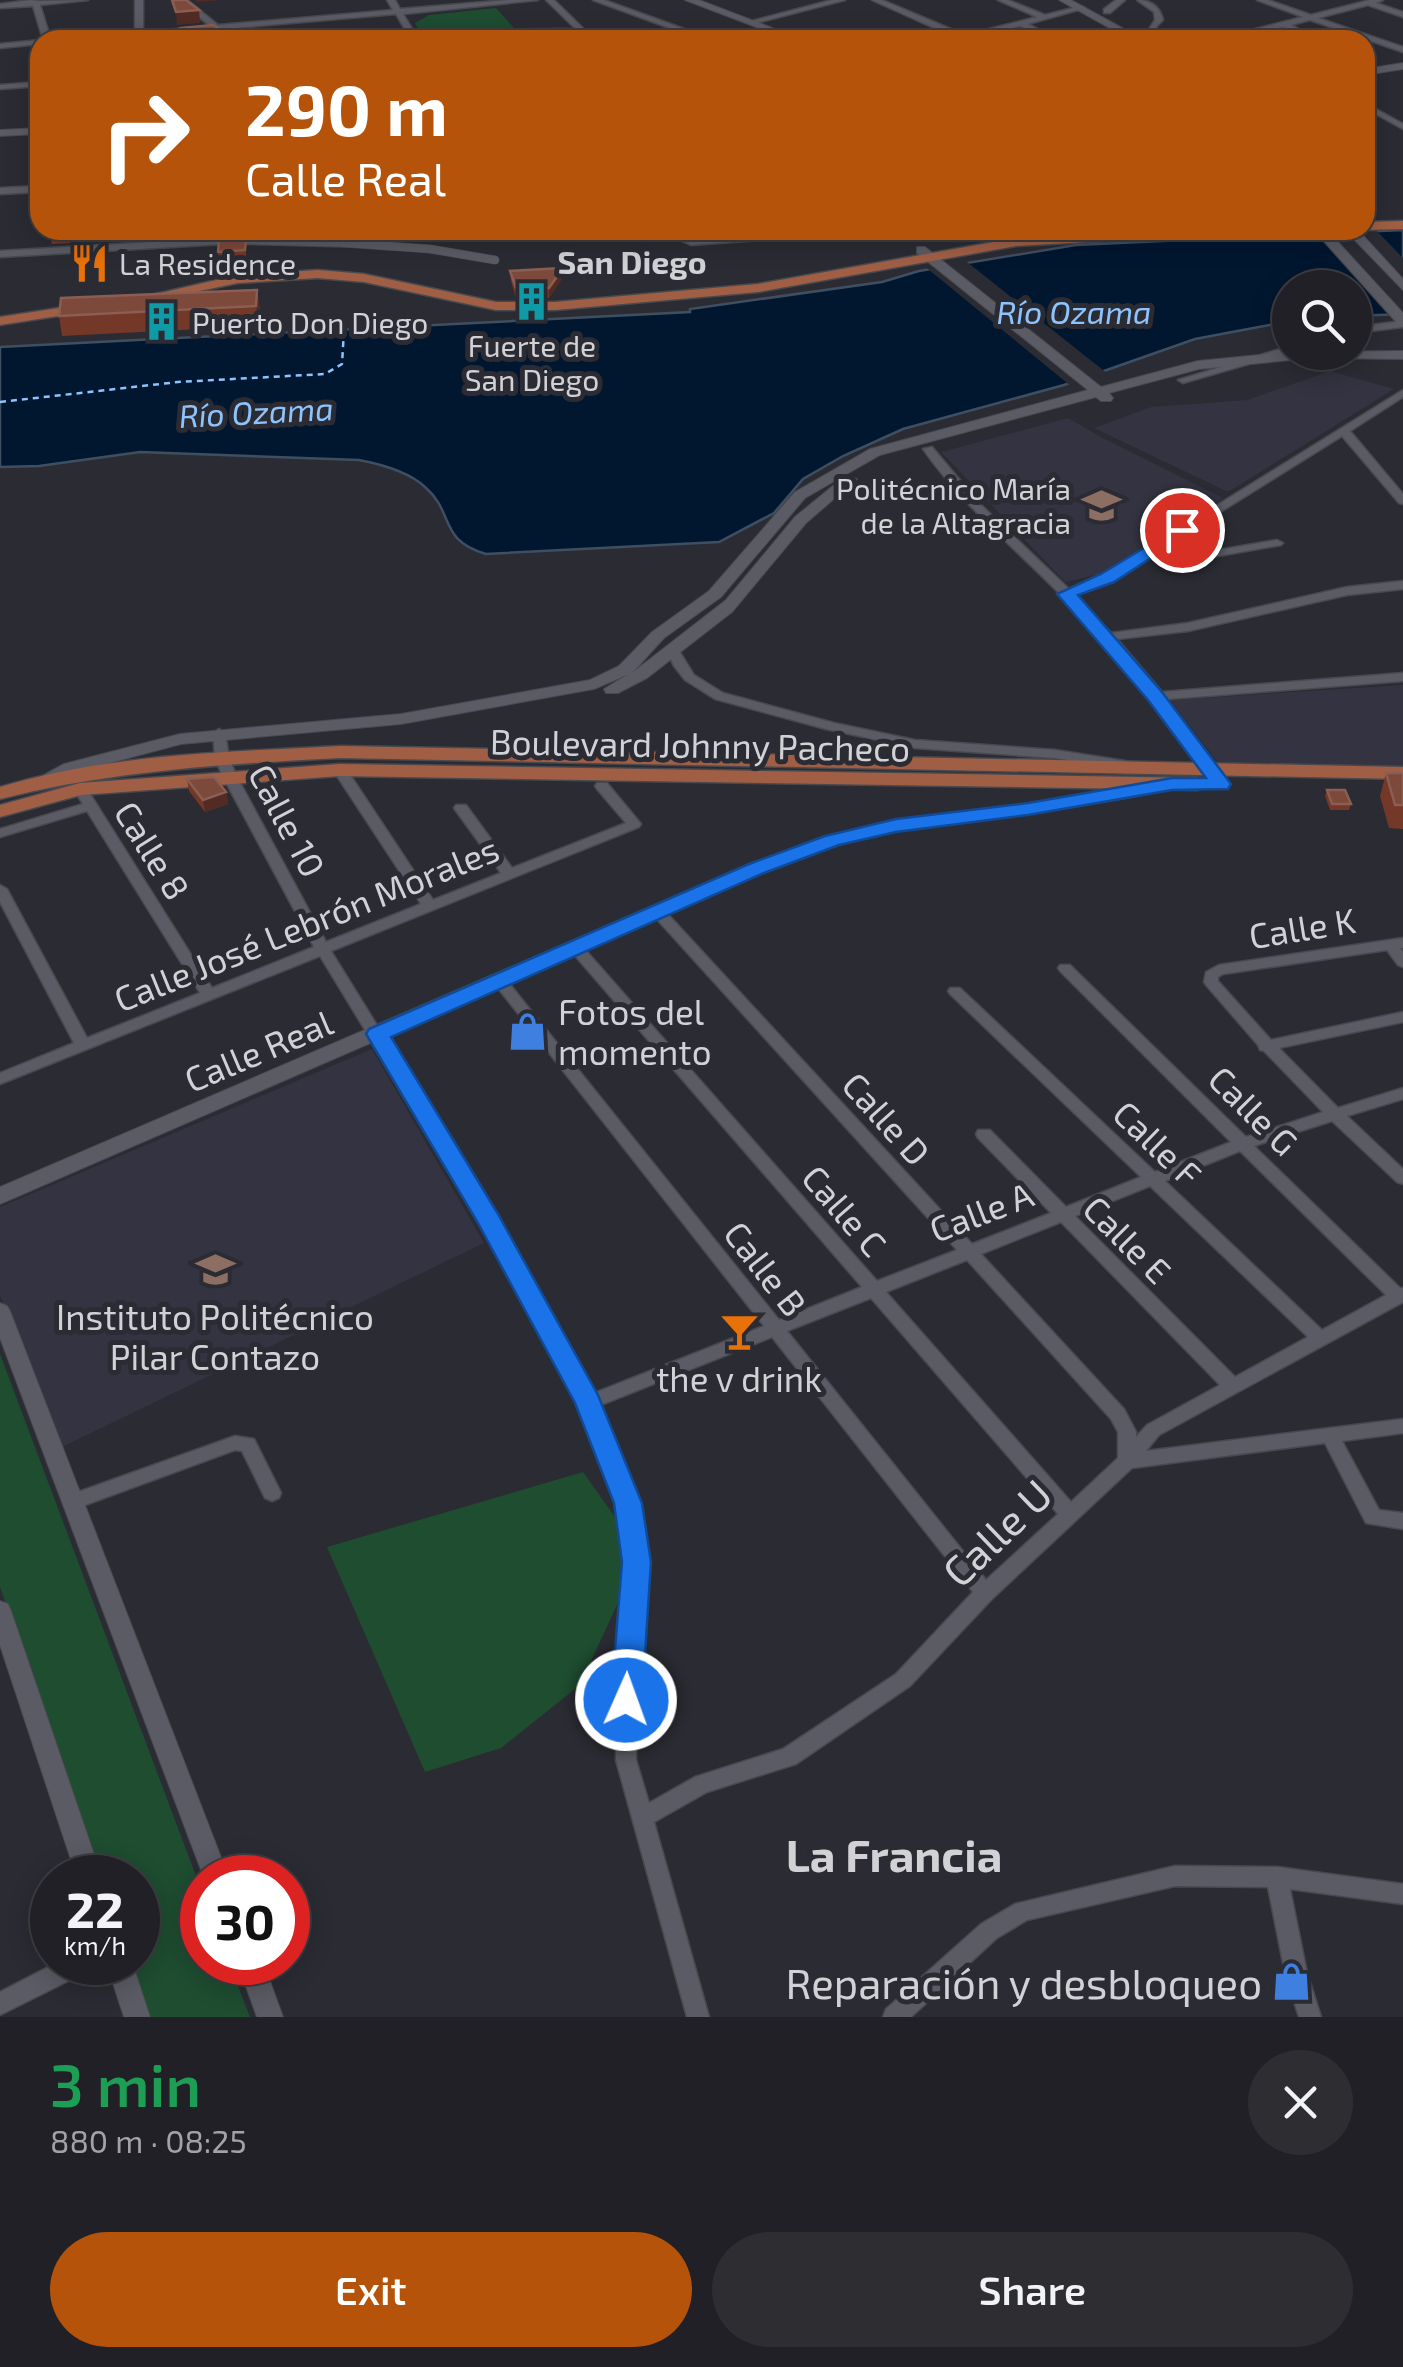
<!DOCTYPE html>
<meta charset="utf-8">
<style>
body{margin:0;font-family:"Exo 2",sans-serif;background:#2d2d32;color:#f1f3f6;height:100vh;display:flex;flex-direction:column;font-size:38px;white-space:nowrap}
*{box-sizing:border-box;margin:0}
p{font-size:32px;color:#a2a3a7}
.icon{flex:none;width:55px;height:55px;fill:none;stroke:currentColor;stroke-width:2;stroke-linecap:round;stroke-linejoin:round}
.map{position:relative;height:2017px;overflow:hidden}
.details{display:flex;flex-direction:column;background:#202026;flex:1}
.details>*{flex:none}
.hud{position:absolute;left:30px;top:30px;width:1345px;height:210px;border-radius:30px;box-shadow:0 5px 25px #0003,0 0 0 2px #3d3e43;background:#b45309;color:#fff;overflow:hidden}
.controls{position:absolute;left:1272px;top:270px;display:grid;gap:20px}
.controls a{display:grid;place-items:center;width:100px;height:100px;border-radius:50%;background:#202026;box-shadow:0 5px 25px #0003,0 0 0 2px #3d3e43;font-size:50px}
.speed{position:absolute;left:30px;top:1855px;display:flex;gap:20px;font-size:50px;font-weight:700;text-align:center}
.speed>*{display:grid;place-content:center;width:130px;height:130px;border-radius:50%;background:#202026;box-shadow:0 5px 25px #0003,0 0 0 2px #3d3e43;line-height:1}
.speed small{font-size:25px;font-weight:400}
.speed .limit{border:15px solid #d22;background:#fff;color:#111}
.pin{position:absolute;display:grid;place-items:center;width:85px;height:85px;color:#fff;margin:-42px;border:5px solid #fff;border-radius:50%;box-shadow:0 2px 10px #0007}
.me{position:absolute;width:110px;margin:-55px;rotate:2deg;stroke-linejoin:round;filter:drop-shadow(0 0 8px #0008)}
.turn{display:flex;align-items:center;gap:35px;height:210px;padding:0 50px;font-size:45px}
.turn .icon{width:130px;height:130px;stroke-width:2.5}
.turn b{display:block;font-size:70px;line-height:85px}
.round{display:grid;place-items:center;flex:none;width:105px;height:105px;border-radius:52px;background:#2d2d32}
.headline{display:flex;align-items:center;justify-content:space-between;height:170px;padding:0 50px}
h1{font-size:60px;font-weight:600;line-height:75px;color:#1e9e55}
.primary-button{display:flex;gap:20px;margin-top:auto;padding:20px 50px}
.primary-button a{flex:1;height:115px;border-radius:60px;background:#b45309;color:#fff;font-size:40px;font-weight:600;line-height:115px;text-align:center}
.primary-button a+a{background:#2d2d32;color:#f1f3f6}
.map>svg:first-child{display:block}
</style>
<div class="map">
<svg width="1403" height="2017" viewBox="0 0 1403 2017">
<rect width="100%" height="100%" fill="#2b2b33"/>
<path fill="#333341" d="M1330 371 1394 389 1228 492 1094 428 1151 407 1247 400Z
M1068 418 1101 437 1223 498 1100 574 1065 582 941 452Z
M1403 685V769L1218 763 1170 700Z
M372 1049 484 1243 60 1448 0 1295V1207Z"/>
<path fill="#1e4d30" d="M496 8 514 28 571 27 585 40H424L415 23 429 15Z
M0 1354 202 1892V1962L229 1963 250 2017H150L131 1963 138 1962V1878L100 1877 0 1587Z
M583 1472 625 1531 623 1592 580 1685 501 1748 425 1772 327 1547Z"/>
<path fill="#011730" stroke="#3f4f62" stroke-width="2.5" d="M1403 230V314L1355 316V288H1290V321L1195 339 1064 385 903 429 843 456 803 479 774 513 719 542 486 554C438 540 455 513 425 487 409 472 380 464 359 460L140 452 39 466 0 467V347L690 312V309L882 282 919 271 1076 245Z"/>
<path fill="#2b2b33" d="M1365 226H1372L1403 258V319H1392L1313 231 1365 230Z
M962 258 1108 374 1072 387 923 265Z"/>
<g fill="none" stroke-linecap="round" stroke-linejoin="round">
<path stroke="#8ec4fe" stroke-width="2.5" stroke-dasharray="6 5" stroke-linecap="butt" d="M0 402 178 382 325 374 342 364 344 330"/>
<defs>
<path id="pedestrian-far1" d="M233 241 390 245"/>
<path id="pedestrian" d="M344 243 430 249 495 260"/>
<path id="minor" d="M31 0 39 1 88 0 40 5 51 40H43L33 6 0 8V4Z
M135 0H143V32L210 26 178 0H187L218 25 393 10 387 0H395L400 9 509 0H538L403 14 419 40H411L396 14 223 29 236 40H227L215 30 143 37V40H135V37L73 40 135 33Z
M546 0H554L595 40H587Z
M593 0H604L715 40H704L692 36 634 40 683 33Z
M832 0H845L752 24 748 22Z
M872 0H882L965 35 1037 17 998 0H1008L1045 15 1081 6 1085 8 1028 24 1060 40H1050L1020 26 972 38 973 40H963L951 35 891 40 943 32Z
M1116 0H1125L1110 13H1104V9Z
M1137 0C1151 0 1160 7 1163 20L1156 27 1168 40H1160L1149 29 1155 20 1154 12Z
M1257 0H1268L1311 15 1370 0H1383L1376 3 1403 12V17L1368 5 1318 18 1403 47V52L1310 20 1291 25 1320 40H1310L1283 27 1246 36 1247 40H1239V33L1303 17Z
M40 40V44L0 48V44Z
M40 82V86L0 89V85Z
M1365 103 1403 124V129L1365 108Z
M40 186V192L0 194V188Z
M226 230H236L227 243 224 244 0 257V251L221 238Z
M657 230H670L692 239 818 230H861L856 233 691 245Z
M1403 321V327L1355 333V327Z
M1290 346V352L1183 383 1178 380Z
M1403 390V397L1350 431 1403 494V504L1399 503 1342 436 1161 549 1184 556 1277 540 1283 543 1281 545 1184 562 1153 554 1111 580 1074 595 1111 633 1188 623 1347 587 1403 581V589L1347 595 1188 631 1117 639 1162 692 1403 673V681L1167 699 1228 784 1221 788 1216 787C1170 716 1123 658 1065 599 1017 550 963 506 923 449L932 447 980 504 1069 589 1103 576Z
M672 645 676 646 694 675 723 693 834 723 915 740 1055 750 1125 761 1132 765 1125 769 1055 758 915 748 826 729 715 699 685 680 674 666 666 649Z
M219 729 225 733 229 758 236 775 326 942 421 904 333 770 335 767H345L433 900 501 873 454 808 456 805H466L512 868 626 823 597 789 595 786 597 783H607L641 824 639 827 331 951 495 1216 592 1394 764 1326 494 983 492 980 494 977H504L779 1320 862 1287 571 951 569 948 571 945H581L877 1281 957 1250 654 916 652 913 654 910H664L972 1244 1051 1213 978 1138 976 1134 978 1130H990L1066 1207 1141 1177 950 994 948 991 950 988H960L1155 1172 1231 1142 1060 971 1058 968 1060 965H1070L1246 1137 1323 1112 1264 1051 1260 1050 1258 1045 1206 985 1204 982 1206 972 1219 965 1403 938V948H1400L1403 952V967L1398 965 1387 950 1223 974 1218 977V981L1271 1040 1403 1012V1022L1279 1048 1338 1108 1403 1088V1099L1347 1116 1403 1169V1184L1397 1182 1332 1121 1254 1146 1400 1288H1403V1302L1159 1435 1146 1451 1403 1419V1433L1342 1441 1379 1510 1403 1513V1529L1366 1523 1325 1443 1132 1468 992 1599 910 1686 796 1764 707 1792 654 1822 709 2017H687L616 1760 617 1670 626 1562 619 1503 579 1403 482 1222 320 956 0 1084V1073L74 1043 0 902V885L7 889 87 1038 200 993 87 811 0 837V829L83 804 73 789 75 786 80 785 87 789 212 988 314 947 222 775 215 758 213 733ZM1240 1151 1386 1295 1322 1330 1165 1181ZM1150 1186 1308 1337 1235 1377 1075 1216ZM1061 1222 1220 1385 1147 1425 1136 1437V1432L1124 1409 981 1254ZM967 1260 1111 1419 1118 1432V1458L1071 1502 886 1292ZM871 1298 1058 1514 986 1580 787 1331ZM772 1337 973 1592 896 1674 783 1749 695 1777 649 1803 636 1760 637 1670 646 1562 637 1503 598 1406Z
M235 1436 254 1439 281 1493 279 1498 272 1501 265 1498 242 1451 235 1450 74 1509 67 1506 65 1501 67 1496Z
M1175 1866 1277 1867 1403 1884V1904L1290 1889 1307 1973 1321 2017H1299L1285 1973 1268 1887 1175 1886 1027 1920 997 1938 911 2017H883L886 2009 981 1924 1015 1904Z
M58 1962H93L90 1970 0 2015V1992Z"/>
<path id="tertiary" d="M40 128V134L0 136V130Z
M0 1303 7 1306 10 1311 229 1878H204L0 1338Z
M0 1601 8 1604 11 1611 102 1878H77L0 1645Z
M106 1962H132L150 2017H124Z
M237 1962H263L283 2017H257Z"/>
<path id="secondary" d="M685 0H699L804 40H790Z
M1059 0H1071L1144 40H1131Z
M1403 63V69L1365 75V69Z
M1314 230H1327L1403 313V325L1398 324Z
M1345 230H1358L1403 279V290Z
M917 247H925L1101 387 1198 361 1290 352 1403 351V359L1312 358 1199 369 1109 393 1113 398 1111 401H1101L1096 397 880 455 805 498 721 597 664 638 632 673 726 600 795 517 845 476 857 479 806 523 732 612 647 678 618 693H606L604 689 629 674 594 689 401 724 181 744 76 772 44 785 35 780 64 764 180 734 401 714 590 680 619 666 652 632 709 591 795 492 870 449 1088 390 917 253Z
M1165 780 1171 781 1174 785 1171 789C1081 810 987 814 896 830 850 839 807 856 764 872L0 1204V1187L750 864 827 836 896 820 1028 804Z"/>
<path id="primary" d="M1403 221V229L1365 230V222Z
M1116 230H1234L1227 234 1016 246 758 292 555 310H496L364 282 318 278 238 283 137 304 130 300 238 275 318 270 364 274 496 302H555L758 284 1016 238Z
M85 304 90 305V311L0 325V317Z
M340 746 1403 767V779L340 758C225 764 112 771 0 799V787C109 754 227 752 340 746Z
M340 764 1198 778 1208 784 1198 790 340 776 81 795 0 817V805L80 783Z"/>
</defs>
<use href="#pedestrian-far1" stroke="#48494f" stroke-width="8"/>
<use href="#pedestrian" stroke="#48494f" stroke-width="9"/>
<use href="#minor" stroke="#48494f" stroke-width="3"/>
<use href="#tertiary" stroke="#48494f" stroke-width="2"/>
<use href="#secondary" stroke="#48494f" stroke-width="2"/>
<use href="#primary" stroke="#48494f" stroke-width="3"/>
<use href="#pedestrian-far1" stroke="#5a5b64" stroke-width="6"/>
<use href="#pedestrian" stroke="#5a5b64" stroke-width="8"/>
<use href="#minor" fill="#5a5b64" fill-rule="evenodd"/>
<use href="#tertiary" fill="#5a5b64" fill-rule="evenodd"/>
<use href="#secondary" fill="#5a5b64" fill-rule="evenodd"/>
<use href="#primary" fill="#a05f45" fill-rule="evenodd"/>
</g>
<path fill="#733827" d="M49 230H72L70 243 52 244Z
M138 230H183L182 237 139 239Z
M237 230H350L347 236 237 234Z
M246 239V260L219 262 218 252Z
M548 270 563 277 549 298H516L511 281 510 271Z
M257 290 260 309 259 326 62 336 59 316Z
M1386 773H1403V829L1389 828 1380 796Z
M187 779 226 792 228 804 205 812 189 791Z
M1327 790 1351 804 1349 810H1330L1325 796Z"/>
<path fill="#522c24" d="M196 0H222L196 2Z
M199 10 200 23 177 25 176 12Z
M563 268V277L549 298V288Z
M257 290 260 309 259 326 256 306Z
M226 792 228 804 205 812 203 800Z"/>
<path fill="#7d493a" stroke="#8a5e52" stroke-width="2.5" d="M172 0H186L199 10 176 12Z
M213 25 231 36 260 33 269 40H212L208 37 183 40 180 28Z
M527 30 538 40H514L506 31Z
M219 238 246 239 245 250 218 252Z
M563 268 549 288H516L510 271Z
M257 290 256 306 59 316 61 298Z
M1386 773H1403V805H1395Z
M214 777 226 792 203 800 187 779Z
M1327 790H1345L1351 804H1332Z"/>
<path fill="#1a73e8" stroke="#114b97" stroke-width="2.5" d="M1182 525 1188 527V534L1114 582 1078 595 1162 692 1231 784 1228 789 1172 790 1028 815 896 832 839 845 764 873 391 1037 498 1214 598 1395 642 1503 651 1562 642 1700 637 1709 626 1713 616 1709 611 1700 622 1562 614 1503 575 1403 478 1223 366 1034 369 1029 749 864 825 836 896 819 1028 803 1172 778H1206L1148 700 1057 594 1101 574Z"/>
<defs>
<symbol id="restaurant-bare" viewBox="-9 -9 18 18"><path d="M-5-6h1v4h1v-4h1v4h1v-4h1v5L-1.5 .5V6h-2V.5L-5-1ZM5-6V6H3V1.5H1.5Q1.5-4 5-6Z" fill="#e8710a" stroke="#2b2b33" stroke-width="2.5" paint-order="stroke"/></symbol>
<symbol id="building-bare" viewBox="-9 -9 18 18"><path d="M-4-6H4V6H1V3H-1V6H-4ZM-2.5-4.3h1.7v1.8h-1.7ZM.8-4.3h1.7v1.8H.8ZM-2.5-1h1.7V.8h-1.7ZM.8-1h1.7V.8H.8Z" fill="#0f9aa8" stroke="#2b2b33" stroke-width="2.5" paint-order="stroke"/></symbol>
<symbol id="school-bare" viewBox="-9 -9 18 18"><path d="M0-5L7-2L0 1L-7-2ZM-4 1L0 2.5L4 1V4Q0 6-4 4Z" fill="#8d6e63" stroke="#2b2b33" stroke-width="2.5" paint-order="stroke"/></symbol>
<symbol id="shop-bare" viewBox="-9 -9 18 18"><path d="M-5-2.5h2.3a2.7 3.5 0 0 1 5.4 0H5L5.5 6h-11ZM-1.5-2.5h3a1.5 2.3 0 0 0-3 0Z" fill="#3f7fe0" stroke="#2b2b33" stroke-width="2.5" paint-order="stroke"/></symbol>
<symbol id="bar-bare" viewBox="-9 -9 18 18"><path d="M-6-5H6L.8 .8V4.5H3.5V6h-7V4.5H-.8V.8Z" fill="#e8710a" stroke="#2b2b33" stroke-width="2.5" paint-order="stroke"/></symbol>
</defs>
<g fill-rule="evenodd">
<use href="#restaurant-bare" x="62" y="236" width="55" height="55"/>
<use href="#building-bare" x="504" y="274" width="55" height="55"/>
<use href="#building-bare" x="134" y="294" width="55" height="55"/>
<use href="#school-bare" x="1074" y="478" width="55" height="55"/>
<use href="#shop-bare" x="500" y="1004" width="55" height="55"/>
<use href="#school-bare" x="188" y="1242" width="55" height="55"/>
<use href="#bar-bare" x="712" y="1304" width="55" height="55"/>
<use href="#shop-bare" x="1264" y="1954" width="55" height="55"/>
</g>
<g text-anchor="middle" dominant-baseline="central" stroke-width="10" stroke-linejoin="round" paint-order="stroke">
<g font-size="30" fill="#d1d1d6" stroke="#2b2b33" text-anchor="start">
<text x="119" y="263">La Residence</text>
<text x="192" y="322">Puerto Don Diego</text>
<text x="532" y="345" text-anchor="middle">Fuerte de<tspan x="532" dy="34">San Diego</tspan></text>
<text x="1071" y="488" text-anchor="end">Politécnico María<tspan x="1071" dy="34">de la Altagracia</tspan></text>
</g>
<g font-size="32" font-weight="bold" fill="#d1d1d6" stroke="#2b2b33">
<text x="632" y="261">San Diego</text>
</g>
<g font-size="32" font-style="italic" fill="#8ec4fe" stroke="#2b2b33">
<text x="1074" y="311">Río Ozama</text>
<text transform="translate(256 411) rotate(-3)">Río Ozama</text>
</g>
<g font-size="35" fill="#d1d1d6" stroke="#2b2b33">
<text transform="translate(700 744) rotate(1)">Boulevard Johnny Pacheco</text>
<text transform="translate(288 820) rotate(62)">Calle 10</text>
<text transform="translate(153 850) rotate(58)">Calle 8</text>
<text transform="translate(306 923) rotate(-22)">Calle José Lebrón Morales</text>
<text transform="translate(1302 927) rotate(-9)">Calle K</text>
<text transform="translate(258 1050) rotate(-23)">Calle Real</text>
<text transform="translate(1254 1110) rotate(45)">Calle G</text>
<text transform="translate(887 1118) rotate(48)">Calle D</text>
<text transform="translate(1158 1143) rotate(44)">Calle F</text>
<text transform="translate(845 1210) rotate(49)">Calle C</text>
<text transform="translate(981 1211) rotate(-21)">Calle A</text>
<text transform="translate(1128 1239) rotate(45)">Calle E</text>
<text transform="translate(766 1268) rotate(52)">Calle B</text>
</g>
<g font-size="35" fill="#d1d1d6" stroke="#2b2b33">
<text x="558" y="1011" text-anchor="start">Fotos del<tspan x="558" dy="40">momento</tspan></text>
<text x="215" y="1316">Instituto Politécnico<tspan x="215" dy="40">Pilar Contazo</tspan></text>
<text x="739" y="1378">the v drink</text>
</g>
<g font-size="42" fill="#d1d1d6" stroke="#2b2b33">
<text transform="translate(996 1532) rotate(-44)">Calle U</text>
</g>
<g font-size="42" fill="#d1d1d6" stroke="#2b2b33" text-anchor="end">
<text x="1262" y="1982">Reparación y desbloqueo</text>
</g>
<g font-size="45" font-weight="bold" fill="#d1d1d6" stroke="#2b2b33">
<text x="894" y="1854">La Francia</text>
</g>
</g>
</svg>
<div class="controls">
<a><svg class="icon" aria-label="search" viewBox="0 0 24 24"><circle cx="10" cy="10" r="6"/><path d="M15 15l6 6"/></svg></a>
</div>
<div class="speed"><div>22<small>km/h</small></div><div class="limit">30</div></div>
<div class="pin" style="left:1182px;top:530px;background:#d93025"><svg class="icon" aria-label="arrive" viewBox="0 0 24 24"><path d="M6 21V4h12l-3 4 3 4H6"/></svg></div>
<svg class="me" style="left:626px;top:1700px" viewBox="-20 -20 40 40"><circle r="17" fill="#1a73e8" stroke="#fff" stroke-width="3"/><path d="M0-11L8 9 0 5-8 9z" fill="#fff"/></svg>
<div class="hud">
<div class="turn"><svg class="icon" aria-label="right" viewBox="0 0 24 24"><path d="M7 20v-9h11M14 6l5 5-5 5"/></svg><div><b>290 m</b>Calle Real</div></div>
</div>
</div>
<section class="details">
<div class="headline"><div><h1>3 min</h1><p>880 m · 08:25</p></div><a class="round"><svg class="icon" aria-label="close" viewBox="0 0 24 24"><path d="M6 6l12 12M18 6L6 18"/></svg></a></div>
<div class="primary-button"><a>Exit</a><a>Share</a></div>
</section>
